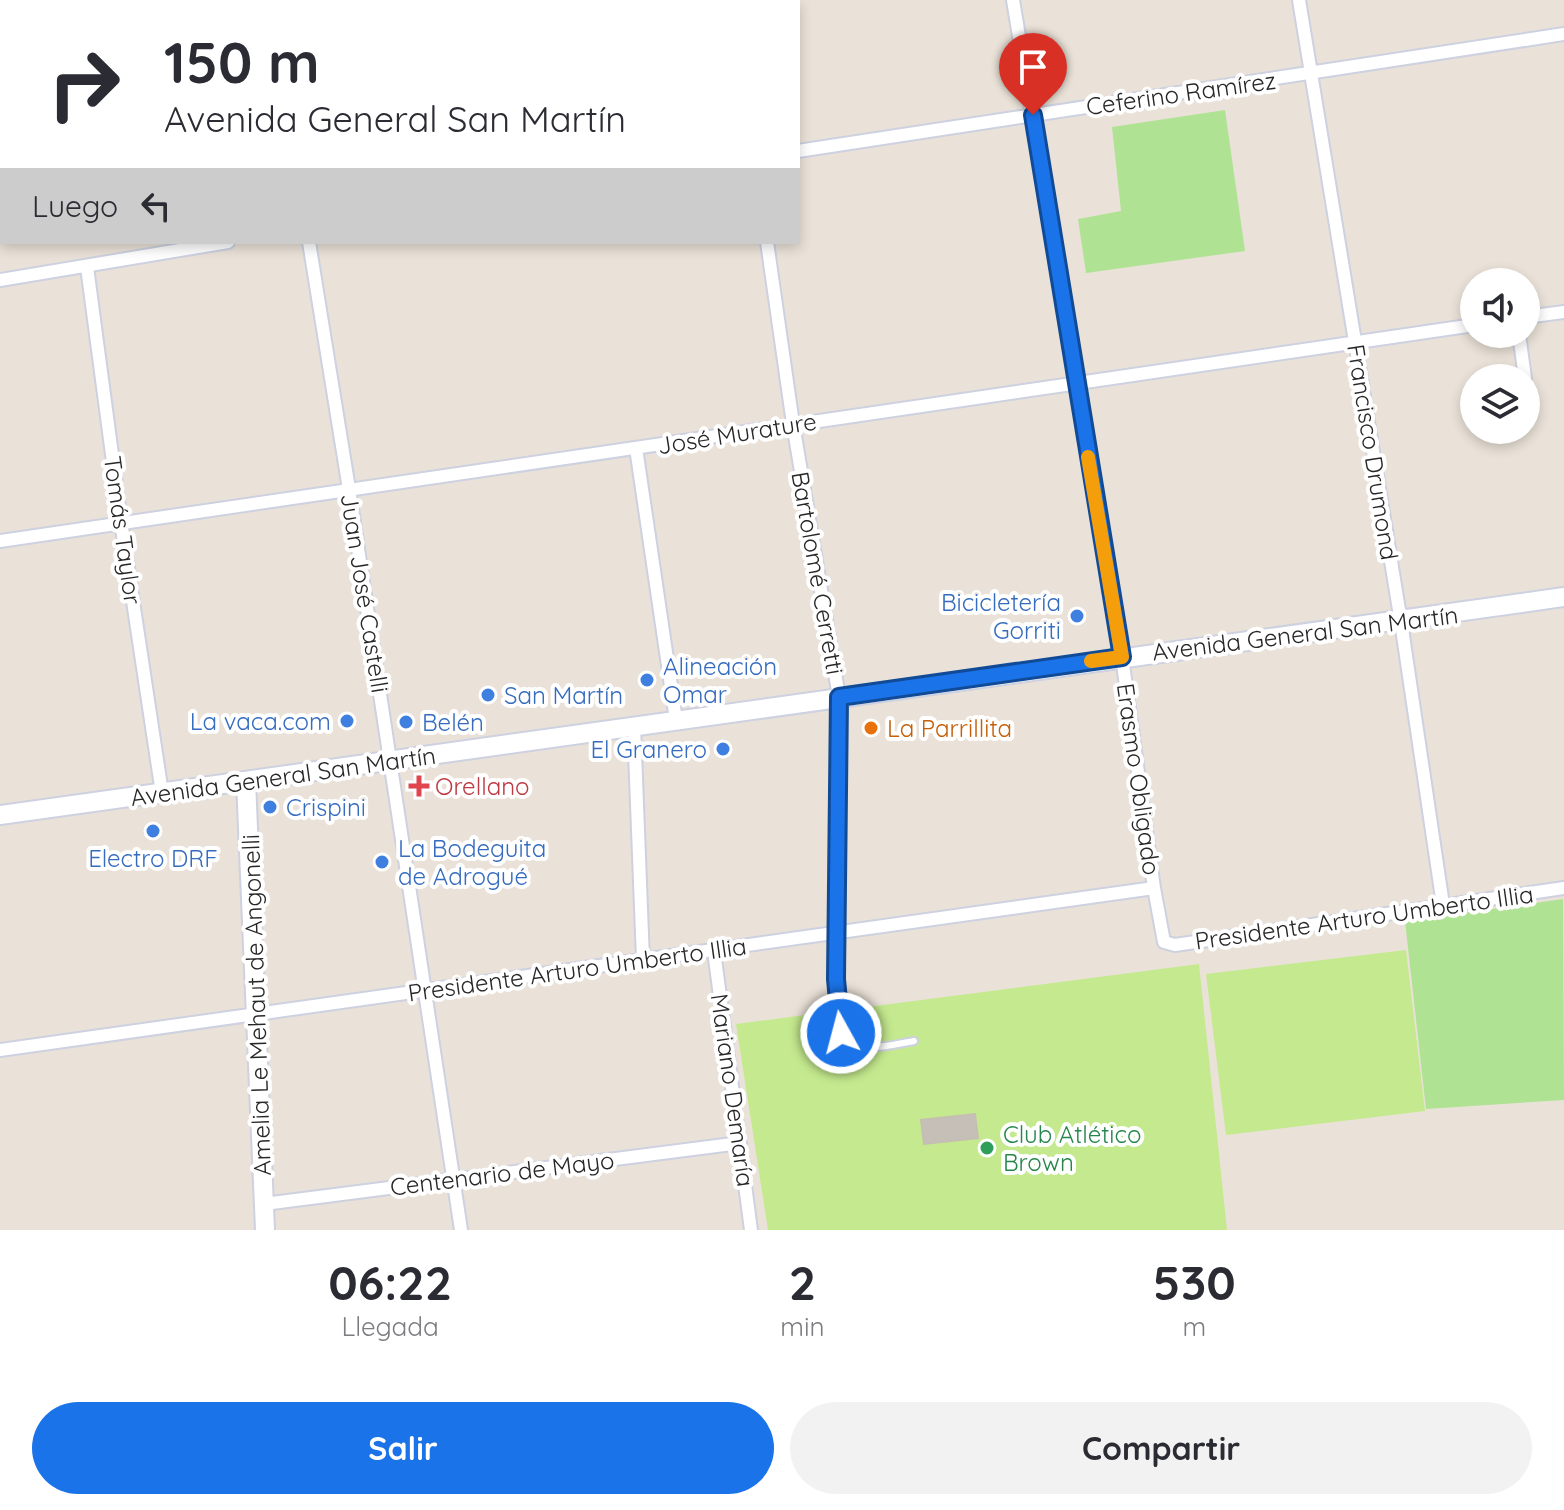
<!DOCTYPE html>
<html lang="es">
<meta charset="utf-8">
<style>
body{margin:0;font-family:Quicksand,sans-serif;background:#f2f2f3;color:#2b2b33;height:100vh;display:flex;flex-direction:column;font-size:30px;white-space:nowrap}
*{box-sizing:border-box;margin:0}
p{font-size:26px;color:#7c7c81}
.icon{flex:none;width:44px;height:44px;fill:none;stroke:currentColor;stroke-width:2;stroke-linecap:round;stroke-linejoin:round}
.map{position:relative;height:1230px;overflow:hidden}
.sheet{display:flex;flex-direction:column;background:#fff;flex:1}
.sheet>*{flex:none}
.guide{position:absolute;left:0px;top:0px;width:800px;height:244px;box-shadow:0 4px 12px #0003;background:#fff;color:#2b2b33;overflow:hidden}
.controls{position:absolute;left:1460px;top:268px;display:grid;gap:16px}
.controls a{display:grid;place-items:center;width:80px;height:80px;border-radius:50%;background:#fff;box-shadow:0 4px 12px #0003;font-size:40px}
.pin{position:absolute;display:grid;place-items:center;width:68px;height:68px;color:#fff;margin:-82px -34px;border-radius:50% 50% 50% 0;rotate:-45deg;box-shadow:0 0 8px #0007}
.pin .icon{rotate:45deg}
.me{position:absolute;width:88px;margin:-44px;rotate:353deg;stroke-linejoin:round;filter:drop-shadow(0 0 6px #0008)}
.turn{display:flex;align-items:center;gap:28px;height:168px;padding:0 32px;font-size:36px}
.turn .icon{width:104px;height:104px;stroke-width:2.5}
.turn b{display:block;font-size:56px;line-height:68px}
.then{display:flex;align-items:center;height:76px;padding:0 32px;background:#0003;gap:16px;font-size:30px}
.eta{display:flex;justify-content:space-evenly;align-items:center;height:136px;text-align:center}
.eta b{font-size:48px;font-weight:700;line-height:56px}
.action{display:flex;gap:16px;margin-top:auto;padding:16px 32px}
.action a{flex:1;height:92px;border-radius:48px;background:#1a73e8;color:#fff;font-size:32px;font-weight:700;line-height:92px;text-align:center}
.action a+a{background:#f2f2f3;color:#2b2b33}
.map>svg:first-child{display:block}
</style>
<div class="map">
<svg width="1564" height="1230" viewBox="0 0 1564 1230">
<rect width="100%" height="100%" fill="#eae2d8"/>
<path fill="#afe293" d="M1225 110 1245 251 1086 273 1078 219 1121 211 1112 127Z
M1563 899 1564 1100 1426 1109 1405 921Z"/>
<path fill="#c4e98e" d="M1406 950 1425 1111 1226 1135 1206 974Z
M1199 964 1227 1230H768L736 1024Z"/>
<path fill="#c5bfb8" stroke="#c5beb2" stroke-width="2" d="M975 1114 978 1138 924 1144 921 1120Z"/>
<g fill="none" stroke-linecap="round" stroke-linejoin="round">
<defs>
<path id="lane" d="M836 1002 841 1033C859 1056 889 1045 914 1041"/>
<path id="street" d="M270 0V2
M587 0 588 2
M730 0 731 2
M1013 0 1122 657 1154 888 1164 942 1175 945 1564 888
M1299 0 1401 622 1443 905
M49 2 62 0
M0 10H2
M798 151 1564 34
M309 242 349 489 461 1230
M767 242 793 424 839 697 836 1002
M87 267 121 522 162 793
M0 280 228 242
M1526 317 1564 312
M1519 334 1525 378
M1526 387 1530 414
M636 448 676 720
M0 541 1474 325
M634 726 643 960
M714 951 751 1230
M0 1050 1154 888
M264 1204 740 1143"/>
<path id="secondary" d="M246 781 265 1230
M0 815 1564 597"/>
</defs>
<use href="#lane" stroke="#cdd1e0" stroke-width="10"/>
<use href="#street" stroke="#cdd1e0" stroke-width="16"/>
<use href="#secondary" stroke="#cdd1e0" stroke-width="22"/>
<use href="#lane" stroke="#fff" stroke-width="6"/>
<use href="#street" stroke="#fff" stroke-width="12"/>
<use href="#secondary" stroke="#fff" stroke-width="18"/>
</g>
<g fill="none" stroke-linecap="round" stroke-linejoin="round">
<defs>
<path id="route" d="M841 1033 836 979 839 697 1122 657 1033 115"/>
</defs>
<use href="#route" stroke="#114b97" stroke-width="20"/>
<use href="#route" stroke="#1a73e8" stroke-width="14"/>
<path stroke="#f59e0b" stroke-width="14" d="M1088 457 1122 657 1091 661"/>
</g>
<g fill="#3f7fe0" stroke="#fff" stroke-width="3">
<circle cx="1077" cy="616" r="8"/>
<circle cx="647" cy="680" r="8"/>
<circle cx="488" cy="695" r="8"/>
<circle cx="347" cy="721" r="8"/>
<circle cx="406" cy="722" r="8"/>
<circle cx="723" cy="749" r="8"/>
<circle cx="270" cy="807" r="8"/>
<circle cx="153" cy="831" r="8"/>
<circle cx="382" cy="862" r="8"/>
</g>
<circle fill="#e8710a" stroke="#fff" stroke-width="3" cx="871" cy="728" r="8"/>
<path fill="#e0444e" stroke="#fff" stroke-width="3" d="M415 774h8v8h8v8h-8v8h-8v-8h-8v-8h8z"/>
<circle fill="#2e9e5b" stroke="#fff" stroke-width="3" cx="987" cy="1148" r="8"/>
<g text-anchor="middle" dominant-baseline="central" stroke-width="8" stroke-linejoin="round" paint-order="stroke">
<g font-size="24" fill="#272727" stroke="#fff">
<text transform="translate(1181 93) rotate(-8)">Ceferino Ramírez</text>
<text transform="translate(737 433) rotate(-9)">José Murature</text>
<text transform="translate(1373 452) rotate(81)">Francisco Drumond</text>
<text transform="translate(123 530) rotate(82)">Tomás Taylor</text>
<text transform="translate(818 573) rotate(80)">Bartolomé Cerretti</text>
<text transform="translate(365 593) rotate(81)">Juan José Castelli</text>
<text transform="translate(1305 633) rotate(-7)">Avenida General San Martín</text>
<text transform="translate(283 776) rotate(-8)">Avenida General San Martín</text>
<text transform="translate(1139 779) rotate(82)">Erasmo Obligado</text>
<text transform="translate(1364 917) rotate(-8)">Presidente Arturo Umberto Illia</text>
<text transform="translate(577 969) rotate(-8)">Presidente Arturo Umberto Illia</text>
<text transform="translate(256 1005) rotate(-92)">Amelia Le Mehaut de Angonelli</text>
<text transform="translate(733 1090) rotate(82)">Mariano Demaría</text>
<text transform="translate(502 1173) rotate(-7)">Centenario de Mayo</text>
</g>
<g font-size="24" fill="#366cbe" stroke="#fff" text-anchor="start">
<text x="1061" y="602" text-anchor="end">Bicicletería<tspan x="1061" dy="28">Gorriti</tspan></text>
<text x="663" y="666">Alineación<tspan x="663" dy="28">Omar</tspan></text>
<text x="504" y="695">San Martín</text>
<text x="331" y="721" text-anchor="end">La vaca.com</text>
<text x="422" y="722">Belén</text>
<text x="707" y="749" text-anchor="end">El Granero</text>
<text x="286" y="807">Crispini</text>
<text x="398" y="848">La Bodeguita<tspan x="398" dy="28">de Adrogué</tspan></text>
<text x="153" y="858" text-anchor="middle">Electro DRF</text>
</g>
<g font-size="24" fill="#c56008" stroke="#fff" text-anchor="start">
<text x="887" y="728">La Parrillita</text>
</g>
<g font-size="24" fill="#be3a42" stroke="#fff" text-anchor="start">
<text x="435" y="786">Orellano</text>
</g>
<g font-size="24" fill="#27864d" stroke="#fff" text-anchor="start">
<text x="1003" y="1134">Club Atlético<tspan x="1003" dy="28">Brown</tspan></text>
</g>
</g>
</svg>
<div class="controls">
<a><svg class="icon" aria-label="sound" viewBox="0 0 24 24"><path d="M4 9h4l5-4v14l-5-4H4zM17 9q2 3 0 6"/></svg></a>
<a><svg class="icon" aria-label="layers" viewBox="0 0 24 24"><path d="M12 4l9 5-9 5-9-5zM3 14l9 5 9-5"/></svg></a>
</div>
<div class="pin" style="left:1033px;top:115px;background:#d93025"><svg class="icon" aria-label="arrive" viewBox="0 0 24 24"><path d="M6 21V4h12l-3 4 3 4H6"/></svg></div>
<svg class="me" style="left:841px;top:1033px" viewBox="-20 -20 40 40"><circle r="17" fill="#1a73e8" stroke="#fff" stroke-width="3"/><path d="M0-11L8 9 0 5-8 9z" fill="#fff"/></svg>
<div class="guide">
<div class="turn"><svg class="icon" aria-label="right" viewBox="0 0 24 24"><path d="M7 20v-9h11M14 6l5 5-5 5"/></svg><div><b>150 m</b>Avenida General San Martín</div></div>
<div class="then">Luego<svg class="icon" aria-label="left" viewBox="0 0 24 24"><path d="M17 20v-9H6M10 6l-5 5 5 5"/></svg></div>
</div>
</div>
<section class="sheet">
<div class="eta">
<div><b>06:22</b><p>Llegada</p></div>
<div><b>2</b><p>min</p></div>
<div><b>530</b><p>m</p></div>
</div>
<div class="action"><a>Salir</a><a>Compartir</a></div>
</section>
